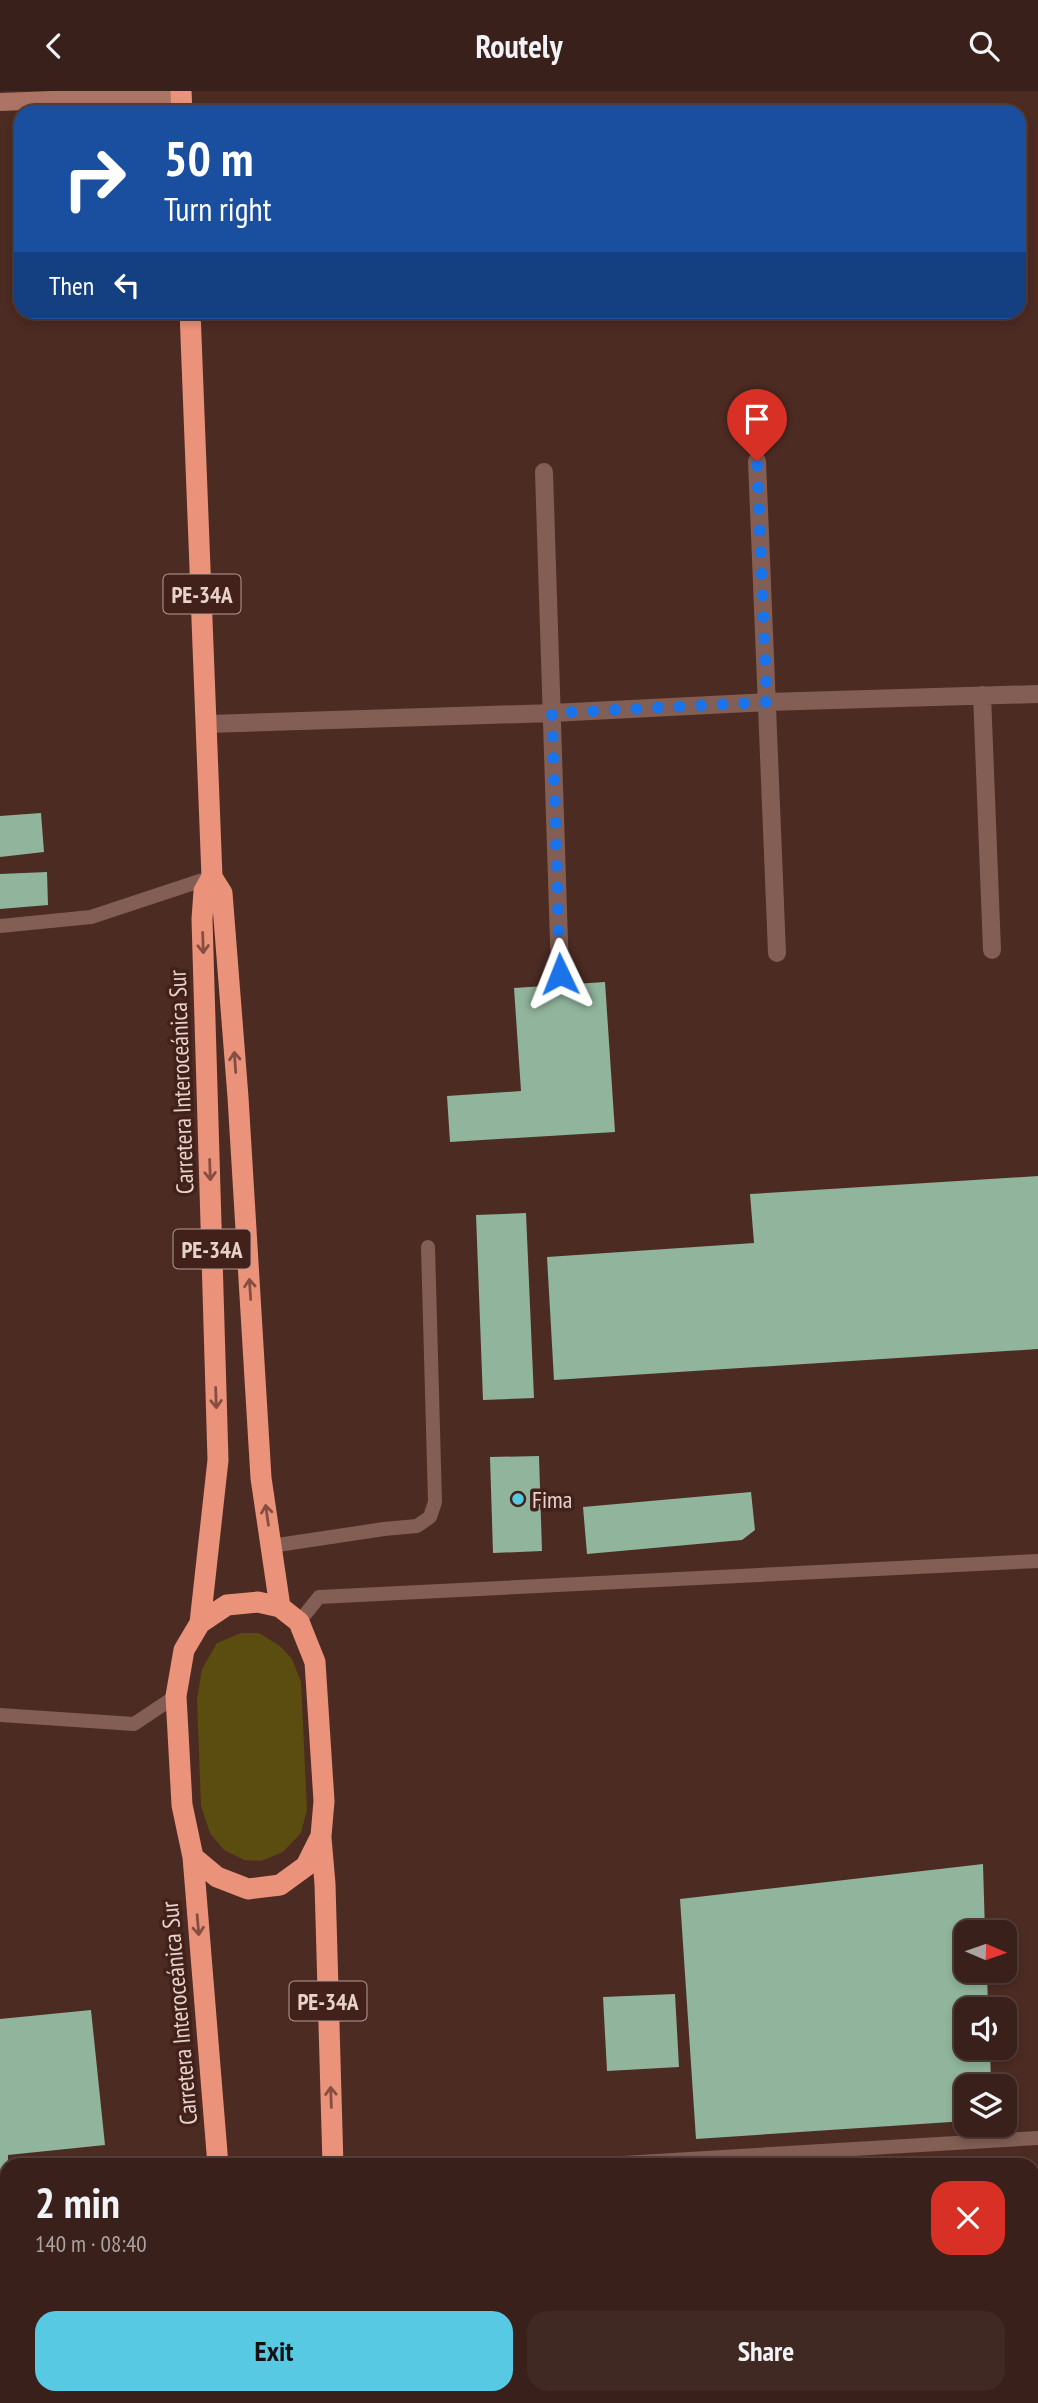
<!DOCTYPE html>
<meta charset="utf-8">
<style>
body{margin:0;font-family:"PT Sans Narrow",sans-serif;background:#402823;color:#f1f3f6;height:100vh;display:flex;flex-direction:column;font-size:26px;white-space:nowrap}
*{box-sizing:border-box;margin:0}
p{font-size:23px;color:#aba3a2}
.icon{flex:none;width:38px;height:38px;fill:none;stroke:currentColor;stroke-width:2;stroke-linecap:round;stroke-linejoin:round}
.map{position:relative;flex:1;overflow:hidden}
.drawer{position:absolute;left:0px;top:2067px;width:1040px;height:247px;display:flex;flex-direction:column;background:#39201a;border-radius:21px 21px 0 0;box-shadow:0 4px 10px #0003,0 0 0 2px #533e39}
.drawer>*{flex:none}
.banner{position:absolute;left:14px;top:14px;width:1012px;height:214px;border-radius:21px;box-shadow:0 4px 10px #0003,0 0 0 2px #533e39;background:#1a4fa0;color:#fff;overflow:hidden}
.needle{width:46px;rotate:92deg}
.controls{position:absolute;left:954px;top:1829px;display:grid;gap:14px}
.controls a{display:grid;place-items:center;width:63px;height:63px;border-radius:14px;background:#39201a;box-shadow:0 4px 10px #0003,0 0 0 2px #533e39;font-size:35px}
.pin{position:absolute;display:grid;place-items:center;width:60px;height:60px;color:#fff;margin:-72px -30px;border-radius:50% 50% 50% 0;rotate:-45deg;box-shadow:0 0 7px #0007}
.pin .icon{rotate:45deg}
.me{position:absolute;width:77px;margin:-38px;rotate:358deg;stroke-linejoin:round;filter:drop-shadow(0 0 5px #0008)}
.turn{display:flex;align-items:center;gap:24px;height:147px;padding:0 35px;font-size:32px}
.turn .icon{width:91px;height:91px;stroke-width:2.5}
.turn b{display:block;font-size:49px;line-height:60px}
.then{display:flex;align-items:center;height:66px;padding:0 35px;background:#0003;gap:14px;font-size:26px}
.round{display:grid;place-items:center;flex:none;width:74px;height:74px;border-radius:21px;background:#402823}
.head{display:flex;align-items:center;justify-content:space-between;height:119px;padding:0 35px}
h1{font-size:42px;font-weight:700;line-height:52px}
.cta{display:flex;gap:14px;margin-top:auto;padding:14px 35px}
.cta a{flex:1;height:80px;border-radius:21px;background:#58c9e3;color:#111;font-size:28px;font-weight:700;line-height:80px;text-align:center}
.cta a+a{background:#402823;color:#f1f3f6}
header{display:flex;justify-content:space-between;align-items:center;height:91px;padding:0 35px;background:#39201a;font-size:32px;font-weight:700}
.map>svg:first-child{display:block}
</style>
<header><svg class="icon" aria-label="back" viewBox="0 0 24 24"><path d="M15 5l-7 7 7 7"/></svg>Routely<svg class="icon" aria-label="search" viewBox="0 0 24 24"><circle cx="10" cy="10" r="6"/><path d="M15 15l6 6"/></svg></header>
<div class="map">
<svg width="1038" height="2312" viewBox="0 0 1038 2312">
<rect width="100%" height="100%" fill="#4c2b23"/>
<path fill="#5b4d0f" d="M241 1542H259L280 1555 292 1568 301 1591 307 1719 301 1742 283 1761 261 1770 244 1769 224 1759 210 1742 201 1715 197 1608 202 1578 217 1552Z
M1033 2097H1038V2312H380L379 2307 1032 2306Z"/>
<path fill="#90b49c" d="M41 722 44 761 0 766V725Z
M47 781 48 814 0 818V783Z
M605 891 615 1041 450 1051 447 1005 521 1000 514 897Z
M1038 1085V1258L554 1289 547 1166 754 1152 750 1103Z
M526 1122 534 1307 483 1309 476 1124Z
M539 1365 542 1460 493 1462 490 1366Z
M751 1401 755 1439 742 1449 587 1463 583 1416Z
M983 1773 985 1841H966V1880H987L988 1918H966V1956H990L991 1995H966V2030L696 2048 680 1808Z
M675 1903 679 1976 607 1980 603 1906Z
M91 1919 105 2054 8 2064 7 2156 0 2157V1928Z"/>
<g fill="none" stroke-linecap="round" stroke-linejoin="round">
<path stroke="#825e54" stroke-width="14" d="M0 835 91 826 212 786
M271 1455 384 1438 417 1435 430 1426 435 1411 428 1156
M299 1531 319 1506 1038 1470
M0 1624 134 1633 176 1605
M589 2074 1038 2047"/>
<path stroke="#825e54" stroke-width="18" d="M757 370 777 862
M544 381 560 882
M982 604 992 859
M207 633 552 622 767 611 1038 603
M0 2186 7 2185"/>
<path stroke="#ad7364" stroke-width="18" d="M0 11 181 4"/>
<path stroke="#ea927a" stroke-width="21" d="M181 0 182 21
M190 220 212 786 222 802 238 1006 261 1387 280 1516
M200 1532 218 1369 202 828 204 800 212 786
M321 1747 325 1793 333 2074
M193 1766 217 1786 248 1798 280 1794 306 1775 321 1745 324 1710 315 1571 299 1531 280 1516 258 1511 227 1514 200 1532 184 1559 176 1605 182 1714 193 1766 218 2074
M243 2306 244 2312
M351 2306V2312
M220 2312V2306
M323 2312V2306"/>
</g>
<defs><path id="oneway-shaft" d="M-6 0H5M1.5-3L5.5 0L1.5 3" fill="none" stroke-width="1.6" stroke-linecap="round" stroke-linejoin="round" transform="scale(1.75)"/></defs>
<g stroke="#854e40">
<use href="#oneway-shaft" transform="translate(203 852) rotate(88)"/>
<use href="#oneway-shaft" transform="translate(235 971) rotate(-94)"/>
<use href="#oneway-shaft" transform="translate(210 1079) rotate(88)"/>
<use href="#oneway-shaft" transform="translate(250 1198) rotate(-94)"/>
<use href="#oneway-shaft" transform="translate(216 1307) rotate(88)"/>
<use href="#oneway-shaft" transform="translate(267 1424) rotate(-98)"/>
<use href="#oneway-shaft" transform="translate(198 1834) rotate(85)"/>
<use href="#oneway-shaft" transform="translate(331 2006) rotate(-92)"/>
</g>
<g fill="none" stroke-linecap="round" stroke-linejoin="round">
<path stroke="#1a73e8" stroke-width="12" stroke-dasharray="0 21.6" d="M560 883 552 622 767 611 757 370"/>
</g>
<circle fill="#58c9e3" stroke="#412119" stroke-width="2.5" cx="518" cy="1408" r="7"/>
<g text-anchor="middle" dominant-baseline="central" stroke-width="7" stroke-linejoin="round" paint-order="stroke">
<g fill="#412119" stroke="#b69d96" stroke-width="2">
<rect x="163.5" y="483.5" width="77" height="39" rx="5"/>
<rect x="173.5" y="1138.5" width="77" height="39" rx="5"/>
<rect x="289.5" y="1890.5" width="77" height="39" rx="5"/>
</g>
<g font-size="23" font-weight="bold" fill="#e8d2cc">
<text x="202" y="503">PE-34A</text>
<text x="212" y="1158">PE-34A</text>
<text x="328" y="1910">PE-34A</text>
</g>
<g font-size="24" fill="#e8d2cc" stroke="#412119">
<text transform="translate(181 991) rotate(-92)">Carretera Interoceánica Sur</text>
<text transform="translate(179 1922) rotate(-95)">Carretera Interoceánica Sur</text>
</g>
<g font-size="24" fill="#e8d2cc" stroke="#412119" text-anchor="start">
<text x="532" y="1408">Fima</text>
</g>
</g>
</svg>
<div class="controls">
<a><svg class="needle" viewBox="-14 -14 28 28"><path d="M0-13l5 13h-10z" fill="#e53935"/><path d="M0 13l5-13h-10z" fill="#aba3a2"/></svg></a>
<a><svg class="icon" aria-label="sound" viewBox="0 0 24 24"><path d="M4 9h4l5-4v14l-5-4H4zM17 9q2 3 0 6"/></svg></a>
<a><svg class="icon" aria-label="layers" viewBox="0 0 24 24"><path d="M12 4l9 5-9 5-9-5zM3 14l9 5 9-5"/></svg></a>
</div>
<div class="pin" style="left:757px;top:370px;background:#d93025"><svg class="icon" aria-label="arrive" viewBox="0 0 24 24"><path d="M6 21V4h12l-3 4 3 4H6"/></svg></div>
<svg class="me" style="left:560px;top:883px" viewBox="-20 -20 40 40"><path d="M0-17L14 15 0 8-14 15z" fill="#1a73e8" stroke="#fff" stroke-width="4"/></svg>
<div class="banner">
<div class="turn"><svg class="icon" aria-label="right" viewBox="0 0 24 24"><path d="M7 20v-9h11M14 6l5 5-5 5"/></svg><div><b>50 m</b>Turn right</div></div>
<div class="then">Then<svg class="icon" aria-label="left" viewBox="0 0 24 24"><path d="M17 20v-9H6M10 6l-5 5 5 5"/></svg></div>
</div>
<section class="drawer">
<div class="head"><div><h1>2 min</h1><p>140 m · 08:40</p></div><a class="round" style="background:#d93025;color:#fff"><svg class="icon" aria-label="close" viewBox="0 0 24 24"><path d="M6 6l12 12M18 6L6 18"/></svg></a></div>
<div class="cta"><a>Exit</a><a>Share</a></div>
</section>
</div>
